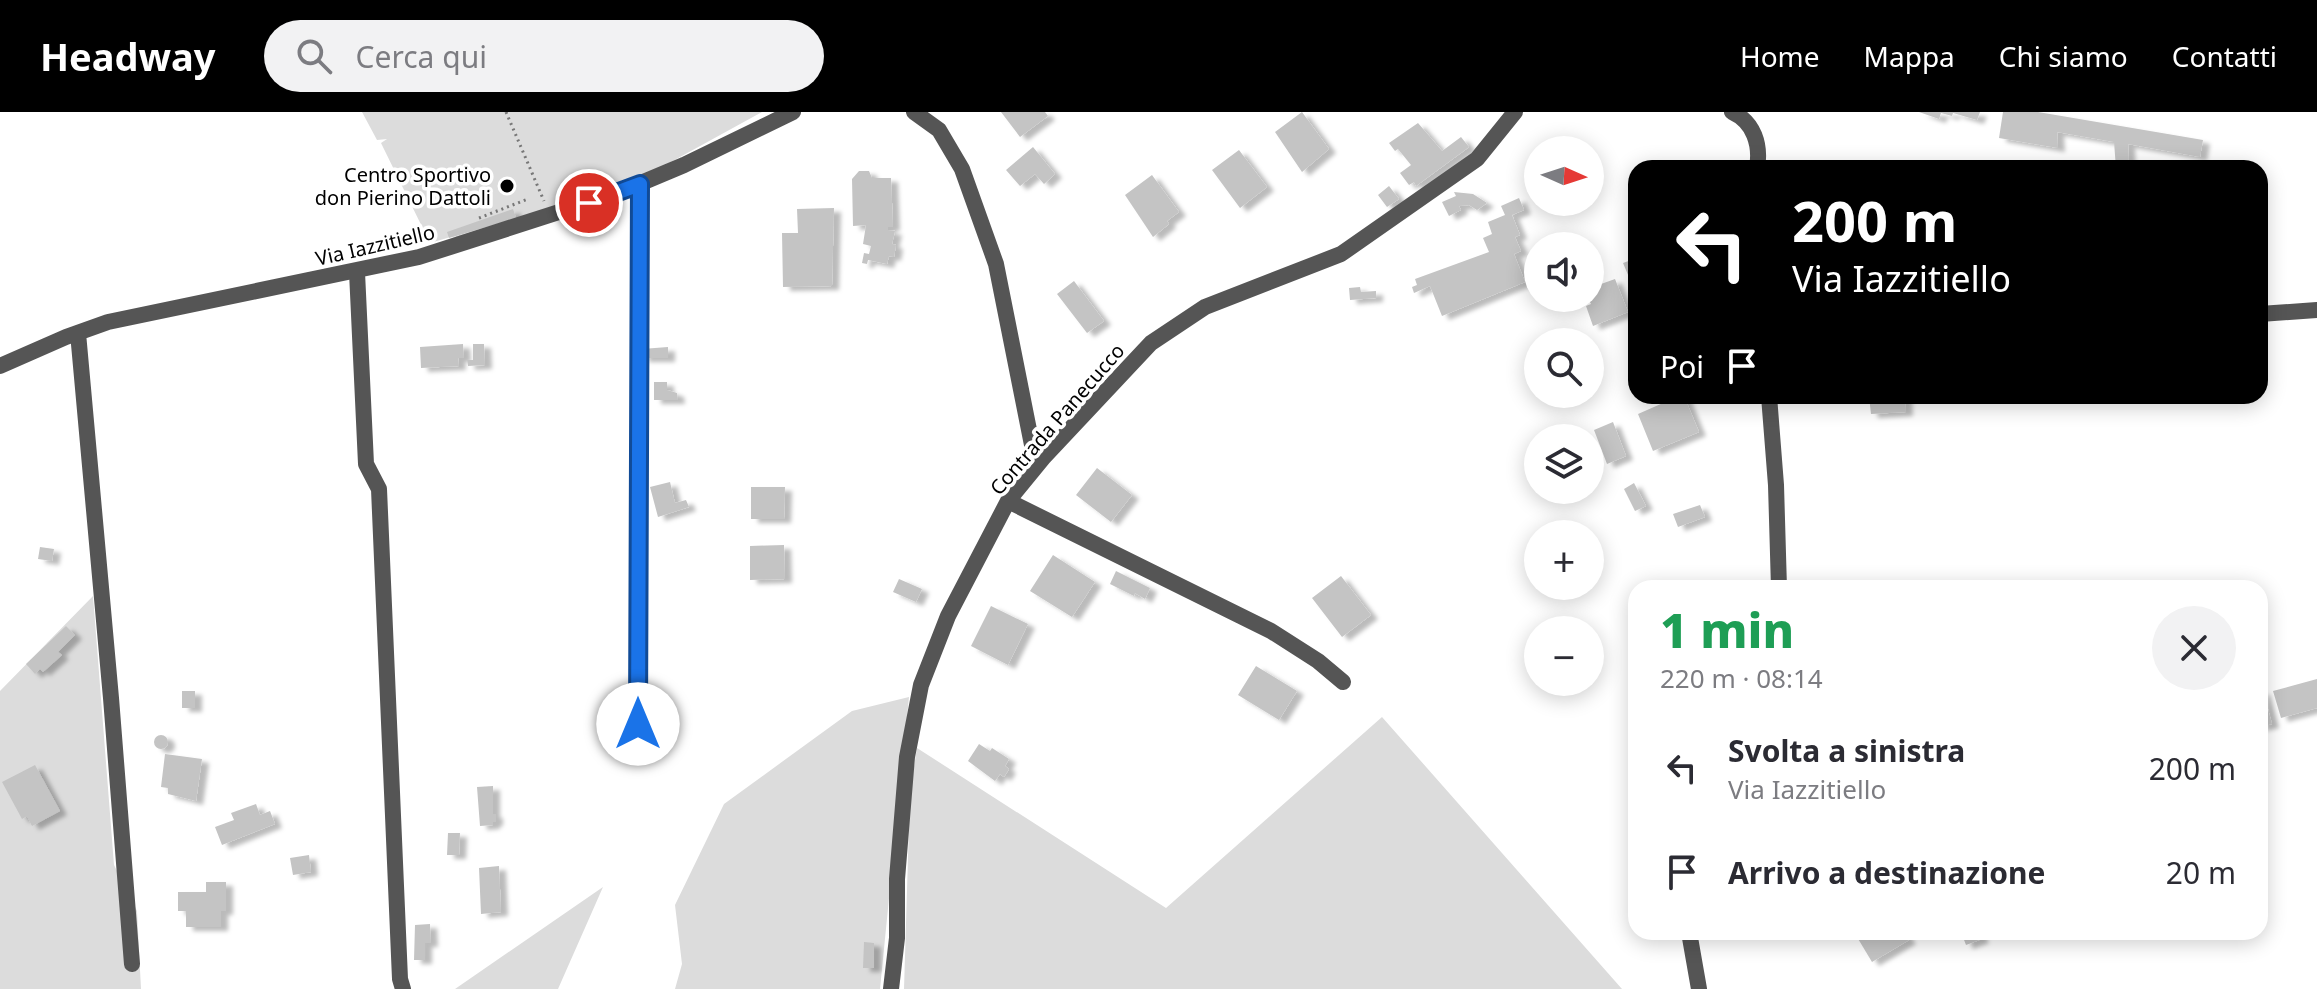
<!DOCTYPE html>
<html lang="it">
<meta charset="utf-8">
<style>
body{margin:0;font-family:"Noto Sans",sans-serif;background:#f2f2f3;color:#2b2b33;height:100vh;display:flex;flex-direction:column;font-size:30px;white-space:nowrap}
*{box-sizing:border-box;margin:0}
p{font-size:26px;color:#7c7c81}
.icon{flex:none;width:44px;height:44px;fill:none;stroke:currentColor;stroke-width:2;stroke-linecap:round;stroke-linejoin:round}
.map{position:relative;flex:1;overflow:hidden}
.side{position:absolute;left:1628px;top:468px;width:640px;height:360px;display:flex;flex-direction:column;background:#fff;border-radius:24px;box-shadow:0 4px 20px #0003}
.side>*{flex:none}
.top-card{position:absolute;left:1628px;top:48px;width:640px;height:244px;border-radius:24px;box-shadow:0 4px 20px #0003;background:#000;color:#fff;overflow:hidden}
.needle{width:52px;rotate:93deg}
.tools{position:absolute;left:1524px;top:24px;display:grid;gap:16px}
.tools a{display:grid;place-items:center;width:80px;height:80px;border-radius:50%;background:#fff;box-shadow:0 4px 20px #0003;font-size:40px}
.pin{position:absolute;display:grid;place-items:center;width:68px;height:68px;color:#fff;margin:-34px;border:4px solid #fff;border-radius:50%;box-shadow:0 2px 8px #0007}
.me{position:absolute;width:88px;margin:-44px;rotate:0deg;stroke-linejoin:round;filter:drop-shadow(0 0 6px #0008)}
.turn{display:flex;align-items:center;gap:28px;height:168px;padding:0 32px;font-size:36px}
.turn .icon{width:104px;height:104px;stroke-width:2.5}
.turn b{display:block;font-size:56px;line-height:68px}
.then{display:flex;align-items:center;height:76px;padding:0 32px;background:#0003;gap:16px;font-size:30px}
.round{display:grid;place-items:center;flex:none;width:84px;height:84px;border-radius:42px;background:#f2f2f3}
.overview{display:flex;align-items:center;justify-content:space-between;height:136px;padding:0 32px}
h1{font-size:48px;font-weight:800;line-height:60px;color:#1e9e55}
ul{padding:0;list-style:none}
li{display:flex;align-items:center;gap:24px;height:104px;padding:0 32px}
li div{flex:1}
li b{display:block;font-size:30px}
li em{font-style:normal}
header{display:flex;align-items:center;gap:48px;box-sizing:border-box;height:112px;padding:0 40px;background:#000;color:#fff}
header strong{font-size:38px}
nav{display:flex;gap:44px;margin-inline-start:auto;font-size:28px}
.search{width:560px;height:72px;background:#f2f2f3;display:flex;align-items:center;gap:20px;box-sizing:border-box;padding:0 28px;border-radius:44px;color:#7c7c81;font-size:30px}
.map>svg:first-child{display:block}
</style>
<header>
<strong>Headway</strong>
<div class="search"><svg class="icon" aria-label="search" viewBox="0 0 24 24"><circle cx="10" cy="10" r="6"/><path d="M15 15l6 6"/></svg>Cerca qui</div>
<nav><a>Home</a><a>Mappa</a><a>Chi siamo</a><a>Contatti</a></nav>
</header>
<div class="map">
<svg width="2317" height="877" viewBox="0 0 2317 877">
<defs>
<filter id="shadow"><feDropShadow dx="7" dy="4" stdDeviation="2" flood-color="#0004"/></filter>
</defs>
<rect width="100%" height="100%" fill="#fff"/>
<path fill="#dcdcdc" d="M362 0H762L660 56 564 92 430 131 381 31 387 27 377 28Z
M93 484 114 753 137 799 141 877H0V579Z
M909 585 880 877H675L682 852 675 793 724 692 852 599Z
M1382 605 1622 877H904L910 679 917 636 1166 796Z
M603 775 558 877H455Z"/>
<path fill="#c4c4c4" filter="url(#shadow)" d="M1001 0H1045L1048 4 1020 25Z
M1302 0 1329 37 1302 60 1275 20Z
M1919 0H1980L1977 8 1953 1 1952 4 1941 1 1939 7Z
M2003 0H2038L2203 28 2200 45 2128 32 2129 56H2116L2114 30 2057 20 2058 36 1999 26Z
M1418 11 1442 39 1461 25 1469 35 1416 74 1414 70 1409 73 1400 61 1411 53 1398 37 1395 39 1389 31Z
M1033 35 1055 62 1044 72 1035 62 1020 74 1006 58Z
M1239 38 1267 75 1240 96 1212 58Z
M859 59H869L872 66H891L893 115H888V118L895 119 892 132 896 133 894 145 889 144 887 152 868 148 867 152 862 151 864 141 869 142 871 134 863 132 866 113 853 114 852 67Z
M1152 63 1179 100 1167 109 1169 112 1153 125 1125 83Z
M1389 74 1399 87 1387 95 1378 83Z
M1454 80 1473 82 1487 91 1477 98 1469 93 1459 94 1461 98 1449 104 1442 90 1456 84Z
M1519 86 1524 98 1512 103 1520 123 1515 125 1521 139 1514 142 1525 170 1442 204 1430 174 1414 181 1412 175 1417 173 1415 167 1489 140 1483 126 1492 122 1488 110 1505 103 1501 94Z
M834 96 832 174 783 175 782 121H798L797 97Z
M513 97 516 106 449 126 447 120Z
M1634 147 1636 168 1631 170 1623 151Z
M1615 167 1628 200 1593 214 1586 194 1591 192 1588 186 1590 176Z
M1074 169 1104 209 1087 221 1057 182Z
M1360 175 1361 180 1376 179V186L1350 188 1349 176Z
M463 232 464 246H458L459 254 421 256 420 235Z
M473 232H484L485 253 468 254 467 248H473Z
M668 235V246H642V237Z
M654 270H667V278L677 281 678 288H654Z
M1679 284H1684L1699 320 1653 339 1638 302Z
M1869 284H1905L1906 300 1871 302Z
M1613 310 1626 344 1607 352 1594 318Z
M1097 356 1132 383 1111 410 1076 383Z
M670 370 675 391 686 388 689 395 658 405 650 375Z
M1634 371 1646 394 1635 399 1624 377Z
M751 375H785L784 407H751Z
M1700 393 1705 405 1678 415 1673 402Z
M784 433 785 467 750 468V434Z
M40 435 54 437 52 449 38 447Z
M1053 443 1095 470 1072 505 1030 479Z
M1116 459 1150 476 1145 487 1135 481 1134 484 1110 472Z
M1341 464 1371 503 1342 525 1312 486Z
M899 467 922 477 916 490 893 480Z
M991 494 1028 512 1008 553 971 534Z
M66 514 75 523 58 540 62 543 43 560 40 557 35 562 26 552Z
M1256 554 1297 579 1279 608 1238 583Z
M2317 567V596L2281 606 2273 579Z
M182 579H195V596H182Z
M2260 579H2263L2272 612 2260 615Z
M154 630a7 7 0 1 1 14 0a7 7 0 1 1-14 0Z
M979 632 990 639 992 636 1009 647 1005 654 1009 657 1004 665 1000 662 995 669 968 649Z
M165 642 202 647 196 689 168 682V676L161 675Z
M35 653 60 699 32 714 27 704 22 707 2 670Z
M493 674V702H496V710H493V713L480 714 477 675Z
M256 692 260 703 270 699 275 712 222 733 215 715 234 708 231 701Z
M448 721H460L459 743H447Z
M309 743 311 760 293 763 290 746Z
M499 754 501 800 481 802 479 756Z
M206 770H226V799H221V815H186V799H178V780H206Z
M430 812 431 831H425V848H414L415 813Z
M1854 820H1903L1909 828 1872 850Z
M1961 820H1979L1982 827 1966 833Z
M864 830 874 831V856H863Z"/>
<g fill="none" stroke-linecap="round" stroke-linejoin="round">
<path stroke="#777" stroke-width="3" stroke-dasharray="2 4" stroke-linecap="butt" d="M506 0 544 89
M479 106 528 87"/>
<path stroke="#555" stroke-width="16" d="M914 0 939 18 962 57 996 152 1032 333 1044 345
M1732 0C1754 10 1761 33 1757 56
M357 160 366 352 379 377 400 867 403 877
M2260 202 2317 198
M78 221 111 586 132 852
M0 254 66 225 108 210 419 145 615 82 684 53 793 0
M1769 284 1776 373 1779 476
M1008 389 1271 519 1318 549 1343 570
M638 612 640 72
M1689 820 1699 877
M891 877 897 826V767L907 645 921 573 948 504 1008 389 1044 345 1151 231 1205 195 1341 142 1477 47 1515 0"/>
</g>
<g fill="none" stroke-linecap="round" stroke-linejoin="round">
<defs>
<path id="route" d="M589 91 640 72 638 612"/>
</defs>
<use href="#route" stroke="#114b97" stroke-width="20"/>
<use href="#route" stroke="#1a73e8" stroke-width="14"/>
</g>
<circle fill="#000" stroke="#fff" stroke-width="3" cx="507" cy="74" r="8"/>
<g text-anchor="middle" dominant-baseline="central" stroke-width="7" stroke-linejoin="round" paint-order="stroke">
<g font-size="20" fill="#000" stroke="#fff" text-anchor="end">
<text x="491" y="62">Centro Sportivo<tspan x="491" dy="23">don Pierino Dattoli</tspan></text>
</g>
<g font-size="20" fill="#000" stroke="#fff">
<text transform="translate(375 133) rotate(-13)">Via Iazzitiello</text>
<text transform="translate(1057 307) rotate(-49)">Contrada Panecucco</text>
</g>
</g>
</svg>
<div class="tools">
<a><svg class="needle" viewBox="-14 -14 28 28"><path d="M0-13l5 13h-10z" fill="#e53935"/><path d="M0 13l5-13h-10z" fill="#7c7c81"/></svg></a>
<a><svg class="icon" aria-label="sound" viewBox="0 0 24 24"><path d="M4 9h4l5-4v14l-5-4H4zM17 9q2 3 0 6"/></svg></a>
<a><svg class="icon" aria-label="search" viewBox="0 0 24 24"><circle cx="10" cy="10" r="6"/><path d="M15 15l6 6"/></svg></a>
<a><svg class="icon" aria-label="layers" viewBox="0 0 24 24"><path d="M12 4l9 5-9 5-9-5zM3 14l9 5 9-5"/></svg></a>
<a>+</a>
<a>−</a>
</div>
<div class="pin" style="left:589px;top:91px;background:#d93025"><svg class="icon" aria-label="arrive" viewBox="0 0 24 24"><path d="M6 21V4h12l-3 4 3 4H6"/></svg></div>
<svg class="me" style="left:638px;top:612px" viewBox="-20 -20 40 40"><circle r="19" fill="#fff"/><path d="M0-13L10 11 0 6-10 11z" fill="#1a73e8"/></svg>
<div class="top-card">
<div class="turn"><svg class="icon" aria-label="left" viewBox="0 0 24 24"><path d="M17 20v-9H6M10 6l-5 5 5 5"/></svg><div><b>200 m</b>Via Iazzitiello</div></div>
<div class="then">Poi<svg class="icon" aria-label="arrive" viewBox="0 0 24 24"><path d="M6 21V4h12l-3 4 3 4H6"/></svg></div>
</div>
<section class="side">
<div class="overview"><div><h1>1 min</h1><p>220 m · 08:14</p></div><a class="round"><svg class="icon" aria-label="close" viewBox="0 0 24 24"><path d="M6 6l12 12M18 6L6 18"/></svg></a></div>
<ul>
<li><svg class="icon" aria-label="left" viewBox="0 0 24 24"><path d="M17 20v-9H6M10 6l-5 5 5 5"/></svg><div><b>Svolta a sinistra</b><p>Via Iazzitiello</p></div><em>200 m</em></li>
<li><svg class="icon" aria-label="arrive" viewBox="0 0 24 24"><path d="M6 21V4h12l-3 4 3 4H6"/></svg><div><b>Arrivo a destinazione</b></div><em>20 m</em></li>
</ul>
</section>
</div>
